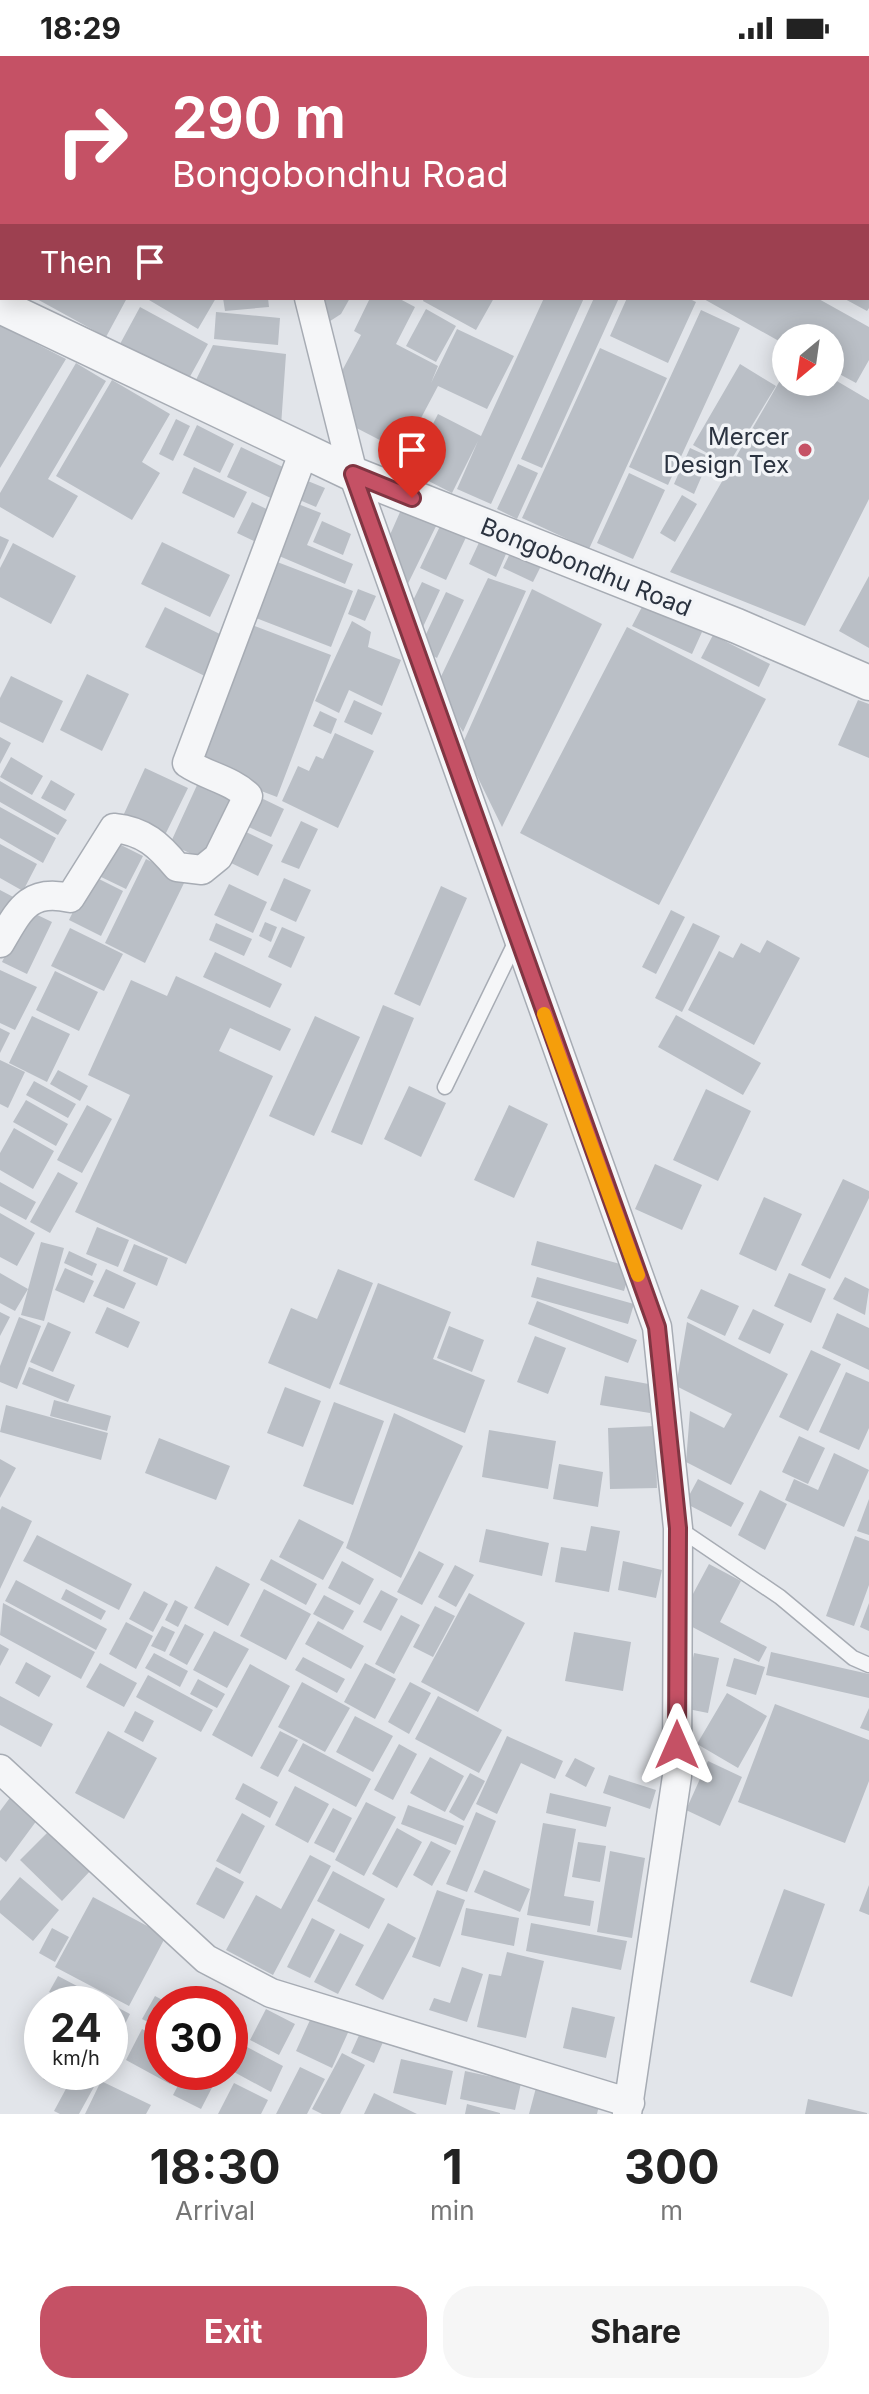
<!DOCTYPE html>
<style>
body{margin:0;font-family:Inter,sans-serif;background:#f6f6f6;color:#222;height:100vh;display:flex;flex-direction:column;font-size:30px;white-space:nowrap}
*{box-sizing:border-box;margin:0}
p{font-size:26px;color:#767676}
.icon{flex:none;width:44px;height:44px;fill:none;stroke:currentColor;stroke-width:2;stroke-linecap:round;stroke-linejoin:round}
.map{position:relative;height:2058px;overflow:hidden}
.panel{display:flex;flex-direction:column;background:#fff;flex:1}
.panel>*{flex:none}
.hud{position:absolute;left:0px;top:0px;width:870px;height:244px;box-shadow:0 4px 20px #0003;background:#c55165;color:#fff;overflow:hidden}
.needle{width:52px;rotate:209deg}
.fabs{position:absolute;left:772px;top:268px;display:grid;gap:16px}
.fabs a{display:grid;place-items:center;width:72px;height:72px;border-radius:50%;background:#fff;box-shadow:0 4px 20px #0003;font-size:40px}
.speed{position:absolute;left:24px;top:1930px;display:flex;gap:16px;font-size:40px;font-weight:700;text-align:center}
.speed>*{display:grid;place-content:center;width:104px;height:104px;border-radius:50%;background:#fff;box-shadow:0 4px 20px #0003;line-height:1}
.speed small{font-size:20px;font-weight:400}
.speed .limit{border:12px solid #d22;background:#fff;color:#111}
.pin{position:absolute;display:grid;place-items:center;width:68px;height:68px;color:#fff;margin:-82px -34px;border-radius:50% 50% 50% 0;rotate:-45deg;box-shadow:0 0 8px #0007}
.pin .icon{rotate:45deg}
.me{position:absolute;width:88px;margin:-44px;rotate:0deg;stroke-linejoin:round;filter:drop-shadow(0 0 6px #0008)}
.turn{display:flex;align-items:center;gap:28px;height:168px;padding:0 40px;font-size:36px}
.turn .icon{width:104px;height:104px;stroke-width:2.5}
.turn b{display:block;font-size:56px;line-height:68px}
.then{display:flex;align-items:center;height:76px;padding:0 40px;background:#0003;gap:16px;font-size:30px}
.eta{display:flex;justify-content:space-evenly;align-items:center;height:136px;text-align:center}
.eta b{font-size:48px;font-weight:700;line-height:56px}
.button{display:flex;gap:16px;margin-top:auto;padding:16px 40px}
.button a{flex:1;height:92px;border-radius:32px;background:#c55165;color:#fff;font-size:32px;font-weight:700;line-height:92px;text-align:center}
.button a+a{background:#f6f6f6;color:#222}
.status{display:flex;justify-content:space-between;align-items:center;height:56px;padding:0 40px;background:#fff;direction:ltr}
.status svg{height:22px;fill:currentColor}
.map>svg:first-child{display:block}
</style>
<div class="status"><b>18:29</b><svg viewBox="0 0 49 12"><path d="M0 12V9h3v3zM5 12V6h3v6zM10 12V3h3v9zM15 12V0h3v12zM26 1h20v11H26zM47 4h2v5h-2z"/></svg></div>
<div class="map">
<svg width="869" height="2058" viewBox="0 0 869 2058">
<rect width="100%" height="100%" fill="#e2e5ea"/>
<path fill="#babfc6" d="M35 242H127L106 281Z
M151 242H216L198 273 149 244Z
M223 242H268L269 251 225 255Z
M318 242H350L341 258 324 269Z
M370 242H398L415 251 396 288 438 310 431 327 457 273 514 300 487 353 438 330 403 396 341 364 334 330 361 279 354 275Z
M424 242H494L476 274 423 245Z
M544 242H584L491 448 457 433 478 385 452 437 409 415 438 358 481 380Z
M594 242H619L542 412 521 403Z
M627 242H688L696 246 668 307 610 280Z
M702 242H817L869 271V304L856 327 830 313V282H786V289Z
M843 242H869V252L867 255Z
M140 251 208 288 187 326 120 288Z
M426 253 456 270 436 306 406 290Z
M701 254 740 272 668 429 629 411Z
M216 256 280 262 278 289 214 283Z
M0 269 66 303 0 412Z
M213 289 286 298 281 370 194 328Z
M600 292 667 322 589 493 522 462Z
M76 307 106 325 48 423 78 440 53 482 0 451V437Z
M740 308 776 330 728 409 693 389Z
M786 314V326H830V321L869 344V443L805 570 670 516Z
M112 324 170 358 142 406 160 417 132 464 56 420Z
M176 363 190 370 173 405 159 398Z
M197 369 234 388 220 417 183 399Z
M241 391 289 414 275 444 227 421Z
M690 392 710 401 694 438 674 428Z
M518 408 538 417 517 463 497 453Z
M194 411 247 436 234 462 182 437Z
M629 417 665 434 633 503 597 487Z
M298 421 325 432 316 451 290 440Z
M682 439 697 448 675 486 660 477Z
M252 446 277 458 262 489 237 477Z
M293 446 321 457 307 489 353 508 345 528 272 497Z
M404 447 439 464 400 544 382 497Z
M322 465 351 478 343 499 313 486Z
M442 466 468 477 446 524 420 512Z
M483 478 509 491 496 521 469 508Z
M0 480 9 484 0 504Z
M162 486 230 519 210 561 141 528Z
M13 487 76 520 51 568 0 541V512Z
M513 491 543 506 533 526 503 512Z
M272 504 353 535 331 591 251 560Z
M869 520V592L839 575Z
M488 522 526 535 463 676 436 631Z
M422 526 440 534 423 571 404 563Z
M358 533 376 540 365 565 348 558Z
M532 533 602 568 502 771 462 689Z
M446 536 464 544 437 602 419 593Z
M643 549 702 576 692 598 632 570Z
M165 551 230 583 211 623 145 591Z
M352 565 371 576 368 591 401 604 382 650 349 634 339 657 315 645Z
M247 567 331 599 277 741 193 709Z
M627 571 766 643 659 849 520 777Z
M713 579 770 608 759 631 701 602Z
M87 618 129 638 102 695 60 674Z
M11 620 63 645 43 687 0 666V642Z
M354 644 382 657 372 679 344 666Z
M858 644 869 648V702L838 689Z
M320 655 337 663 331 678 313 670Z
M335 677 374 695 338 772 282 745 298 710 309 715 316 700 323 703Z
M0 681 11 687 0 708Z
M11 701 43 720 32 739 0 721Z
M145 712 188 732 165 779 123 760Z
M51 724 75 738 65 755 41 742Z
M0 725 67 764 58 779 0 746Z
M198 727 235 745 207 805 170 788Z
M257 740 284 753 271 781 244 769Z
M0 751 56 782 43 807 0 782Z
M301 765 318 773 299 813 281 806Z
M244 775 273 789 258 820 229 806Z
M115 786 143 800 126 833 99 820Z
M0 788 37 808 23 835 0 822Z
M146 803 186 823 145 907 105 887Z
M91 819 123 835 101 880 69 864Z
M284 822 311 834 296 866 270 854Z
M229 828 267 846 253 877 214 859Z
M441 830 467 842 420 950 394 938Z
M0 834 19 844 0 879Z
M27 854 52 866 27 918 2 906Z
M671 854 685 861 656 918 642 911Z
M265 866 277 871 271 886 259 880Z
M216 867 252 883 244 900 209 884Z
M693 867 720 880 682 956 655 942Z
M282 871 305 881 291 912 268 901Z
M70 872 123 898 104 935 51 910Z
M767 884 800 902 754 989 688 954 719 895 733 902 741 887 760 897Z
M215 896 282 928 270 952 203 921Z
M0 914 37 931 15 974 0 967Z
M55 915 98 936 79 975 36 954Z
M176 920 291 973 280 995 230 972 219 995 273 1020 186 1208 75 1156 130 1039 88 1019 131 924 167 940Z
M383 949 414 962 362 1089 331 1076Z
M676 959 761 1007 743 1039 658 991Z
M32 960 70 978 47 1026 9 1007Z
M315 960 360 981 314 1080 269 1060Z
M0 972 10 977 0 997Z
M0 1004 25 1016 8 1052 0 1048Z
M58 1014 88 1030 80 1045 50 1028Z
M34 1025 76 1048 68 1062 26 1039Z
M409 1030 446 1047 421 1101 384 1083Z
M706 1033 751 1055 718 1125 673 1104Z
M26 1044 68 1068 56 1090 13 1066Z
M87 1049 112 1063 82 1117 57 1104Z
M509 1049 548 1068 514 1142 474 1124Z
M14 1072 54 1095 33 1133 0 1114V1097Z
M655 1108 702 1129 682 1174 635 1153Z
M58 1116 78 1127 50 1177 30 1166Z
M843 1123 869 1135V1142L830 1223 801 1209Z
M0 1126 36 1146 26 1164 0 1150Z
M764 1141 802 1158 776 1215 739 1198Z
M0 1157 35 1177 17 1210 0 1201Z
M97 1171 129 1184 118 1211 86 1198Z
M537 1185 631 1211 624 1235 531 1209Z
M41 1186 64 1192 44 1265 21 1259Z
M134 1188 168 1202 157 1230 123 1215Z
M69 1195 97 1208 92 1220 64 1207Z
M65 1212 94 1225 84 1247 55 1234Z
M106 1213 136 1227 124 1253 93 1240Z
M338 1213 373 1227 330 1333 268 1307 291 1252 317 1263Z
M0 1217 28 1233 15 1255 0 1247Z
M789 1217 826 1233 811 1267 774 1250Z
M537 1221 634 1248 628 1268 531 1241Z
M845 1221 869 1233 865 1259 833 1243Z
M378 1227 451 1256 433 1303 485 1324 465 1377 339 1328Z
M701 1233 739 1250 725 1280 687 1262Z
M537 1245 637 1284 628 1307 528 1268Z
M107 1251 140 1266 128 1292 95 1277Z
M753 1253 784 1268 770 1298 738 1283Z
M0 1256 10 1261 0 1280Z
M837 1257 869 1272V1314L822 1292Z
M19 1261 41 1270 17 1333 0 1326V1310Z
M48 1266 71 1276 53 1316 30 1306Z
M687 1266 788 1318 731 1429 686 1406 690 1355 724 1372 732 1358 676 1330Z
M449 1270 484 1284 472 1316 437 1302Z
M535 1280 566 1292 548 1338 517 1326Z
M811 1294 841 1308 808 1375 779 1361Z
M29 1311 75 1329 68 1346 22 1328Z
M846 1316 869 1326V1372L859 1394 819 1376Z
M605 1320 654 1329 650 1357 600 1349Z
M285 1331 321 1345 303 1391 267 1377Z
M54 1344 111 1360 107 1375 50 1360Z
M334 1346 384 1365 353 1449 303 1430Z
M6 1349 108 1377 101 1404 0 1376Z
M394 1357 463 1390 401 1522 346 1492Z
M655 1370 657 1432 610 1433 608 1372Z
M489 1374 556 1385 548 1433 482 1421Z
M799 1380 825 1392 808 1428 782 1416Z
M159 1382 230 1410 216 1444 145 1417Z
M834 1397 869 1414 844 1471 785 1444 794 1423 818 1434Z
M0 1403 16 1412 0 1442Z
M559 1408 603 1416 598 1451 553 1443Z
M698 1423 744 1447 731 1471 685 1447Z
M760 1434 787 1448 765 1494 738 1479Z
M869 1443V1479L857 1475Z
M2 1450 32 1465 0 1533V1454Z
M299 1463 344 1486 323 1524 279 1501Z
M591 1470 620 1475 609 1536 555 1526 561 1491 586 1495Z
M486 1473 549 1487 542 1520 479 1506Z
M37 1479 132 1528 119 1554 23 1505Z
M855 1480 869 1485V1529L854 1570 826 1560Z
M419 1495 444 1508 422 1549 397 1536Z
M271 1503 317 1528 306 1549 260 1524Z
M342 1505 374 1523 360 1549 328 1532Z
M623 1505 662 1514 656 1542 618 1534Z
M709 1508 741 1525 720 1566 767 1591 759 1606 679 1564Z
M455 1509 474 1519 456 1551 438 1541Z
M216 1510 250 1528 228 1570 194 1552Z
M16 1524 107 1573 96 1594 5 1545Z
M66 1533 106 1555 101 1564 61 1543Z
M264 1533 311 1558 286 1604 240 1580Z
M381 1534 398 1543 381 1575 363 1566Z
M144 1535 168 1548 153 1576 129 1563Z
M469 1537 525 1567 478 1656 421 1626Z
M324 1539 354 1555 343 1574 313 1558Z
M175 1544 188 1551 178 1571 165 1564Z
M3 1547 95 1596 81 1623 0 1579Z
M869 1547V1575L860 1571Z
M435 1550 455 1560 433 1601 413 1591Z
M401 1559 420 1569 394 1618 375 1608Z
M318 1565 364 1590 351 1613 305 1588Z
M126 1566 153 1580 136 1613 109 1598Z
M185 1568 204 1578 187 1609 169 1599Z
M162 1570 175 1576 165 1596 151 1590Z
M214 1575 249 1593 227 1632 193 1614Z
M574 1576 631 1586 623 1635 565 1625Z
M0 1588 9 1593 0 1610Z
M771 1596 869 1618V1642L766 1619Z
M154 1597 188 1615 180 1631 145 1612Z
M694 1597 719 1602 708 1657 683 1652Z
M303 1601 345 1623 337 1637 295 1614Z
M734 1602 765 1611 756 1639 726 1630Z
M26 1606 51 1620 39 1641 15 1627Z
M100 1607 137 1627 124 1651 86 1631Z
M365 1607 396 1623 375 1663 344 1646Z
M250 1608 290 1630 252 1701 212 1679Z
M148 1619 213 1654 201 1676 136 1641Z
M198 1623 225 1638 217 1652 190 1638Z
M302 1626 350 1652 325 1696 278 1671Z
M410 1626 431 1637 409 1678 388 1666Z
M727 1637 767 1660 738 1712 697 1688Z
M0 1640 53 1668 41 1691 0 1669Z
M438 1640 502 1674 479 1717 415 1683Z
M775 1648 869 1684V1725L845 1787 738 1746Z
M869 1652V1675L860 1672Z
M135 1655 154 1665 143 1686 124 1676Z
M355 1660 393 1680 373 1716 336 1696Z
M108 1675 157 1702 124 1763 75 1737Z
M280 1675 298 1684 278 1721 260 1712Z
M507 1680 563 1705 555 1723 521 1707 497 1758 476 1748Z
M303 1687 371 1723 356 1751 288 1715Z
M399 1688 417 1698 393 1744 374 1734Z
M430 1701 464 1720 445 1756 410 1737Z
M575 1702 595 1712 586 1731 565 1720Z
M708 1705 742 1721 720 1770 686 1754Z
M470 1717 485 1725 464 1765 449 1756Z
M609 1719 656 1734 650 1753 603 1737Z
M243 1727 278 1746 270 1762 235 1743Z
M295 1730 329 1748 308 1787 275 1769Z
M15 1735 43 1756 6 1806 0 1801V1755Z
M550 1737 611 1751 606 1771 546 1757Z
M366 1746 396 1761 364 1820 335 1804Z
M408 1749 464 1770 456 1789 401 1768Z
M333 1752 352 1762 334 1797 314 1787Z
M476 1756 496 1765 467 1836 446 1828Z
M242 1757 265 1770 240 1818 216 1805Z
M543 1767 576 1773 564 1840 594 1845 590 1870 527 1859Z
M397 1772 422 1786 397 1832 372 1818Z
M50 1774 91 1814 62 1845 20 1804Z
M431 1785 451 1795 432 1830 413 1819Z
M578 1786 606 1790 600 1826 572 1821Z
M610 1795 645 1802 632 1882 597 1876Z
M310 1799 331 1810 273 1919 226 1894 256 1839 281 1853Z
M216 1811 244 1826 224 1863 196 1848Z
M484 1814 530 1833 520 1856 474 1836Z
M333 1815 385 1843 369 1873 317 1845Z
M20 1821 59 1854 33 1885 0 1857V1845Z
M869 1829V1859L859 1855Z
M784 1833 825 1848 792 1941 750 1926Z
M437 1834 465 1844 440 1911 412 1901Z
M93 1841 166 1880 129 1950 55 1911Z
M466 1852 519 1862 514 1890 461 1879Z
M312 1862 335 1874 310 1922 287 1911Z
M388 1867 416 1882 383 1944 355 1929Z
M531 1867 627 1885 621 1914 526 1895Z
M52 1872 69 1881 55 1906 39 1897Z
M340 1877 364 1889 338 1938 314 1926Z
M507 1896 544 1905 526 1982 477 1971 489 1918 501 1920Z
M462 1911 483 1918 467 1966 429 1954 434 1942 450 1947Z
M58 1920 130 1958 122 1974 110 1968V1948H73L49 1936Z
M155 1940 170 1948H162V1973L142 1963Z
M572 1951 615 1961 606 2002 563 1992Z
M266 1953 295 1968 279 1999 250 1984Z
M315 1953 351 1970 332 2012 296 1995Z
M230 1959 245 1967 230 1996Z
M142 1973 162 1983V2016H176L170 2028 126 2004Z
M110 1976 120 1982 110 2002Z
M360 1977 383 1986 374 2007 351 1997Z
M247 1991 283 2010 271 2036 234 2016Z
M342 1997 365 2009 340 2058H322L312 2053Z
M401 2003 453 2015 446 2049 393 2037Z
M300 2011 325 2023 307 2058H276Z
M465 2015 521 2027 515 2054 460 2043Z
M46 2016H68L60 2032 43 2023Z
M185 2016H220L201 2053 173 2039Z
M74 2018 95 2029 79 2058H60L54 2055Z
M101 2025 151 2049 146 2058H85Z
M234 2027 268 2044 261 2058H218Z
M537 2028 600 2045 597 2058H529Z
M374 2037 417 2058H364Z
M808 2043 867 2057V2058H805Z
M467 2048 500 2057V2058H465Z"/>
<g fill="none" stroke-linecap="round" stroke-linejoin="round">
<defs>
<path id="service" d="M445 1031 517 883
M678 1472 780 1541 853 1602 869 1609"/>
<path id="minor" d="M250 0V2
M309 242 353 418 657 1271 678 1472 677 1720 627 2058
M0 887C19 855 28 832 70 842L114 772C144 775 159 789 177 811L202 814 218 801 248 740C232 724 206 720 187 707L304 395
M0 1713 206 1903 271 1937 630 2047"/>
<path id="tertiary" d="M0 250 353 418 737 570 869 627"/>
</defs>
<use href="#service" stroke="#a7acb4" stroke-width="17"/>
<use href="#minor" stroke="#a7acb4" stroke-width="31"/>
<use href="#tertiary" stroke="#a7acb4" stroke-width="37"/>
<use href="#service" stroke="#f5f6f8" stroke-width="14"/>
<use href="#minor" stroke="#f5f6f8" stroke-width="28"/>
<use href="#tertiary" stroke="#f5f6f8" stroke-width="34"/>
</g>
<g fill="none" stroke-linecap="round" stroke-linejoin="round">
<defs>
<path id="route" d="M412 442 353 418 657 1271 678 1472 677 1689"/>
</defs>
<use href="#route" stroke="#803542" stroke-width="20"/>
<use href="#route" stroke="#c55165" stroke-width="14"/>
<path stroke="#f59e0b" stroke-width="14" d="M544 958 638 1219"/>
</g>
<circle fill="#c55165" stroke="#f2f4f7" stroke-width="3" cx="805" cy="394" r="8"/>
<g text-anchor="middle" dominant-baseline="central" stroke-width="7" stroke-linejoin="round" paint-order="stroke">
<g font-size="24" fill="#2b3340" stroke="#f2f4f7" text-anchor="end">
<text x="789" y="380">Mercer<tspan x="789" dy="28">Design Tex</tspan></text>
</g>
<g font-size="24" fill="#2b3340" stroke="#f2f4f7">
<text transform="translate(586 511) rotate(22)">Bongobondhu Road</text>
</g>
</g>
</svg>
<div class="fabs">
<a><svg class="needle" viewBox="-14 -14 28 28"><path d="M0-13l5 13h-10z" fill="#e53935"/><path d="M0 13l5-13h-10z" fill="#767676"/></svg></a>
</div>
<div class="speed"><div>24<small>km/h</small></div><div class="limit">30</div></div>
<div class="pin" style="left:412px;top:442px;background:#d93025"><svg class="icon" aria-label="arrive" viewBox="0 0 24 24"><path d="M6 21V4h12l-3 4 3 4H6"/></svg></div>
<svg class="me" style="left:677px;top:1689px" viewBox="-20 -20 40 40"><path d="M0-17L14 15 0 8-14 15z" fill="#c55165" stroke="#fff" stroke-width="4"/></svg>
<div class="hud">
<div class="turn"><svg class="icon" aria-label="right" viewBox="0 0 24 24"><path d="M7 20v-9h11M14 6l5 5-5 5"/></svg><div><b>290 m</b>Bongobondhu Road</div></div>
<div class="then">Then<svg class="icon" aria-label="arrive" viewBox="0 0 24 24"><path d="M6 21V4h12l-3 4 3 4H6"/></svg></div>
</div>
</div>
<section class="panel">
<div class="eta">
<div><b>18:30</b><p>Arrival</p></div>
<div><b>1</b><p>min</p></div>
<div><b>300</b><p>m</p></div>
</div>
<div class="button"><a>Exit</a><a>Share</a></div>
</section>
